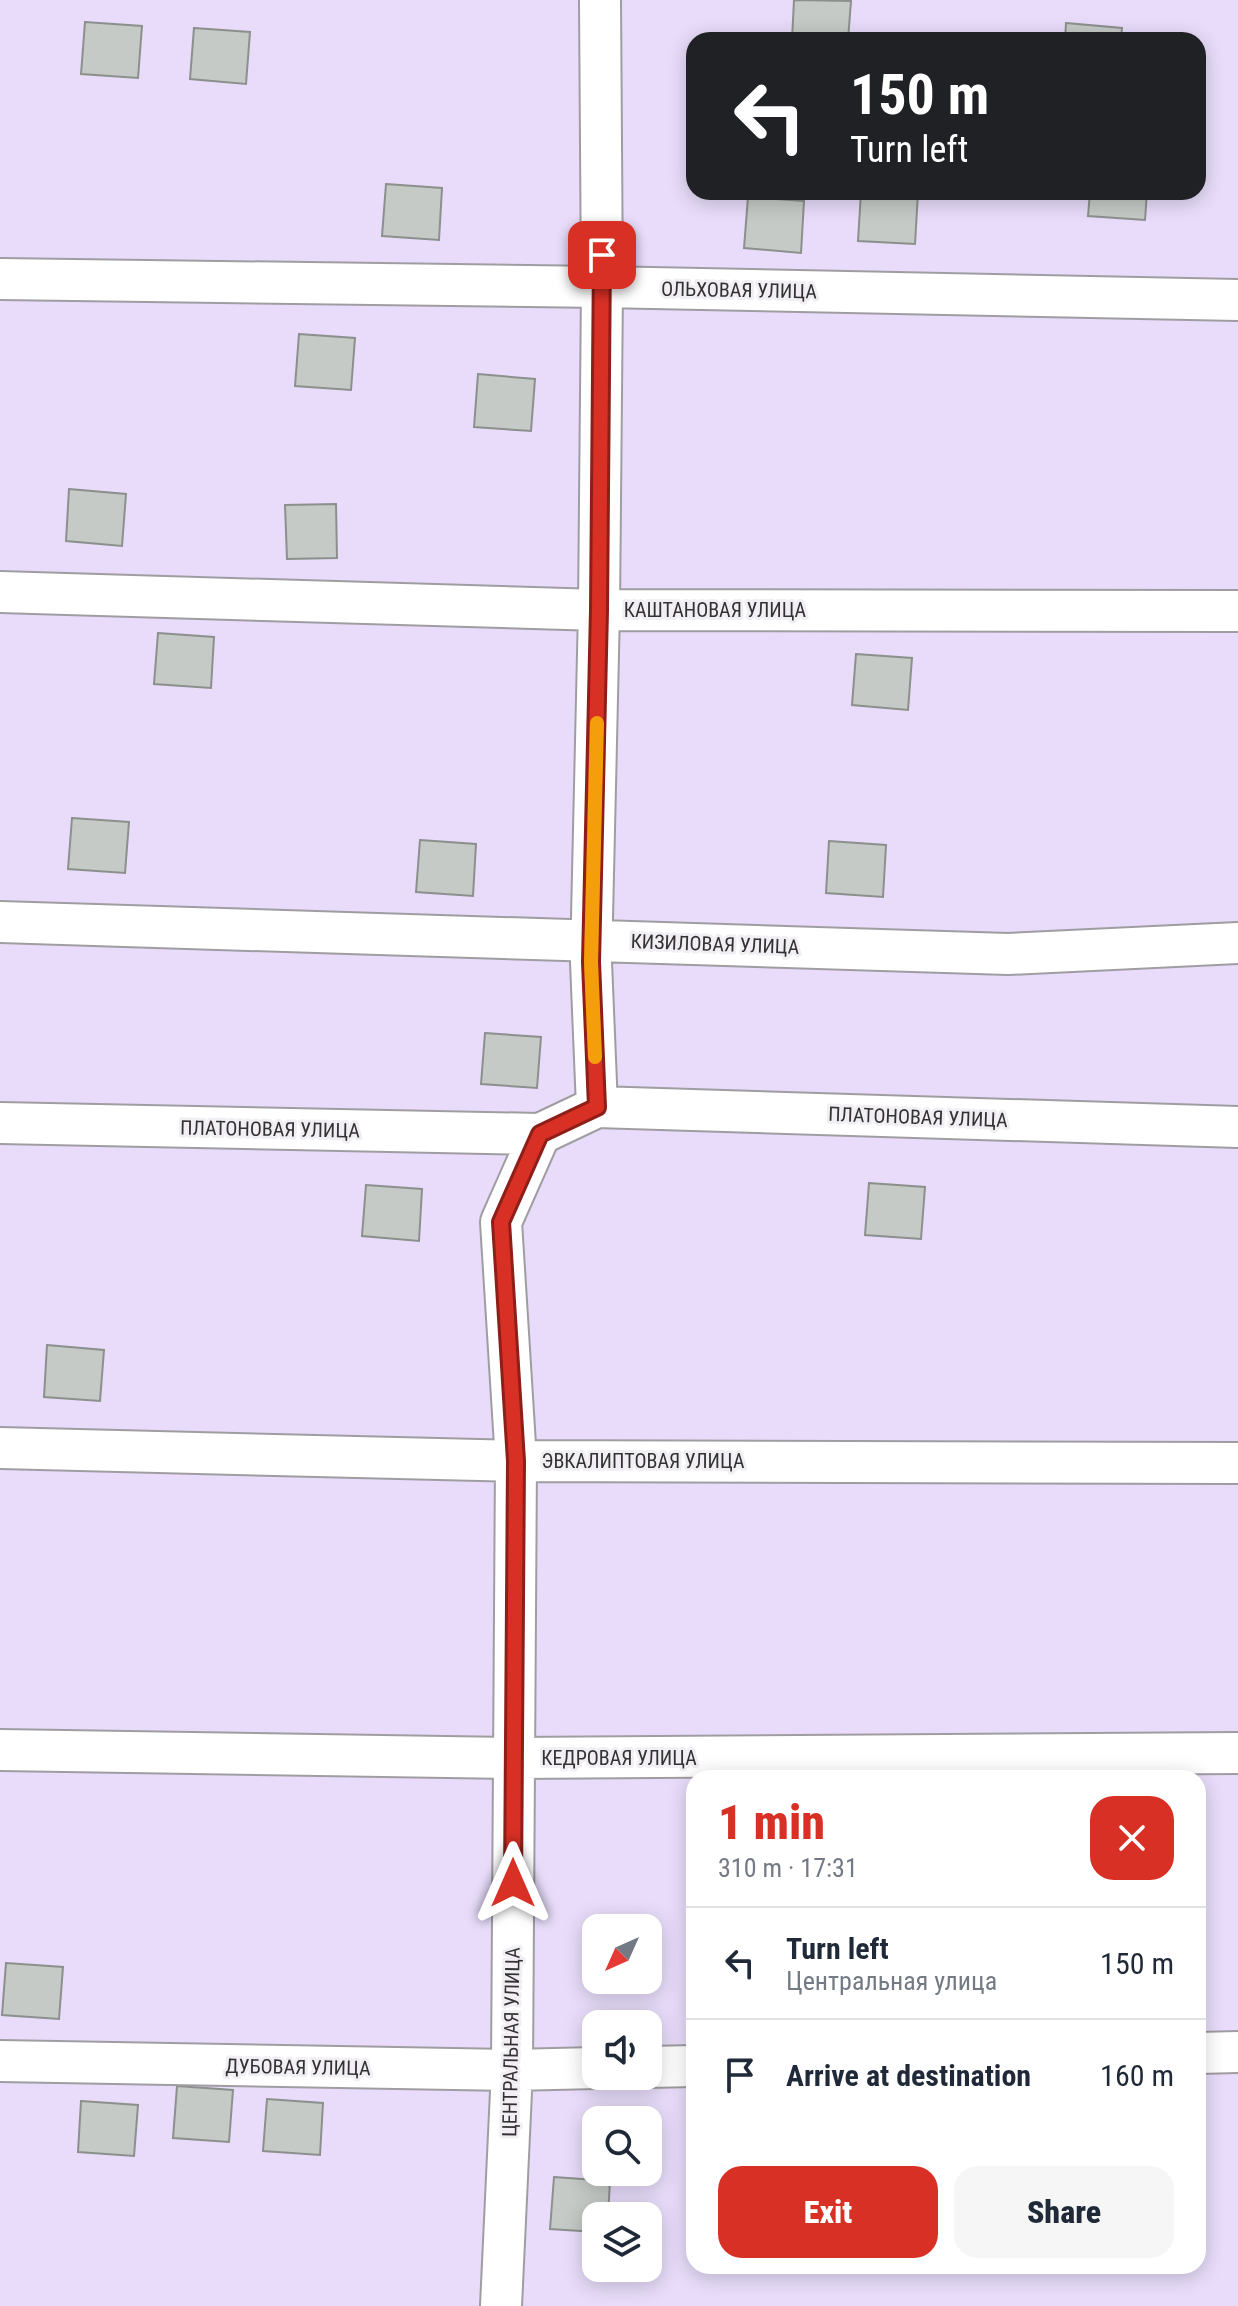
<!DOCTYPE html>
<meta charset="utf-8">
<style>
body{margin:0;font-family:"Roboto Condensed",sans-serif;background:#f6f6f7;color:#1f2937;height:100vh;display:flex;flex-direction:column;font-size:30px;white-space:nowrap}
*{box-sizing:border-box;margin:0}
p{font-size:26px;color:#747a83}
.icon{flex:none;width:44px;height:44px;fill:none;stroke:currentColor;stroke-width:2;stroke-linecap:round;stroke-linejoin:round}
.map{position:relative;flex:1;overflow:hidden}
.details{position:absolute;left:686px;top:1770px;width:520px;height:504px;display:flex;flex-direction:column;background:#fff;border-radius:24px;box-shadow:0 4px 20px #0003}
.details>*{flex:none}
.banner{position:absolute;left:686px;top:32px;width:520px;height:168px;border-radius:24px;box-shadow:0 4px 20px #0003;background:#202124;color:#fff;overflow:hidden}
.needle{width:52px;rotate:225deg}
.buttons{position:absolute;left:582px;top:1914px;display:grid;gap:16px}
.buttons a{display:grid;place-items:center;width:80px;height:80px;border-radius:16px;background:#fff;box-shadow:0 4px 20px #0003;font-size:40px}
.pin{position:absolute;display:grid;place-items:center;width:68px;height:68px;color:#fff;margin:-34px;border-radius:16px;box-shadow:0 4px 12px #0006}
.me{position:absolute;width:88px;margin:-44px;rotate:0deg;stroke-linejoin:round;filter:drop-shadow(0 0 6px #0008)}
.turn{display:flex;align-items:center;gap:28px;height:168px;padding:0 32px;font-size:36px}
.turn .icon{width:104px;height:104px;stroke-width:2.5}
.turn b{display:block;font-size:56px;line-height:68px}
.round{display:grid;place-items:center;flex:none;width:84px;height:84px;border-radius:24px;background:#f6f6f7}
.headline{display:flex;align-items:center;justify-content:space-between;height:136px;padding:0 32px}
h1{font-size:48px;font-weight:800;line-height:60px;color:#d93025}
.primary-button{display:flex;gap:16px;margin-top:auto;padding:16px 32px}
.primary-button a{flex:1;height:92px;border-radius:24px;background:#d93025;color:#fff;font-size:32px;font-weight:800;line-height:92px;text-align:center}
.primary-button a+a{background:#f6f6f7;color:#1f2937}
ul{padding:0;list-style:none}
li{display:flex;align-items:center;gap:24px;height:112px;padding:0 32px;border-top:2px solid #e0e1e3}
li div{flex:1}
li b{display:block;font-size:30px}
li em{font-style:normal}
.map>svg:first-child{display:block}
</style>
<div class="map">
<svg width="1238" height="2306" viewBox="0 0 1238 2306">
<rect width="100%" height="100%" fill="#f1eff4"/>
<path fill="#e8dcfa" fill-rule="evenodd" d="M0 0H1238V2306H0ZM694 40H1198V192H694ZM694 1778H1198V2266H694ZM596 1928H648V1980H596ZM596 2024H648V2076H596ZM596 2120H648V2172H596ZM596 2216H648V2268H596Z"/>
<path fill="#c5cac7" stroke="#8c908d" stroke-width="2" d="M794 0 851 1 848 40H792Z
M85 22 142 26 138 78 81 74Z
M1066 23 1122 28 1121 40H1065Z
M194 28 250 32 246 84 190 79Z
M386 184 442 188 439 240 382 236Z
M861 192 918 193 915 244 858 241Z
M1090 192H1147L1145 220 1088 216Z
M748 197 804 201 801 253 744 248Z
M299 334 355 338 351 390 295 386Z
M478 374 535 379 531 431 474 427Z
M69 489 126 494 122 546 66 541Z
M336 504 337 558 287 559 285 505Z
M158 633 214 637 211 688 154 684Z
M856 654 912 658 908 710 852 705Z
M72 818 129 822 125 873 68 869Z
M420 840 476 844 473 896 416 892Z
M829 841 886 845 883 897 826 893Z
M485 1033 541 1037 537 1088 481 1084Z
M869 1183 925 1187 921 1239 865 1235Z
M366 1185 422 1189 419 1241 362 1236Z
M47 1345 104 1350 100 1401 44 1397Z
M6 1963 63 1967 59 2019 2 2015Z
M177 2086 233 2090 229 2142 173 2138Z
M267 2099 323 2103 320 2155 263 2151Z
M81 2101 138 2105 134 2156 78 2152Z
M554 2177 610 2181 608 2216H596V2232L550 2229Z"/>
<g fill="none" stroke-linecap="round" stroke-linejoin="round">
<defs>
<path id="street" d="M0 279 602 287 1238 300
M0 592 599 610 1238 611
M0 922 1008 954 1238 943
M597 1107 1238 1127
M0 1123 540 1134
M0 1448 516 1461 1238 1463
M0 1750 514 1758 1238 1753
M1198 2053 1238 2052
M0 2061 512 2070 596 2068
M648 2067 694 2066
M501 2306 512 2070 516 1461 501 1222 540 1134 597 1107 591 962 599 610 602 287 600 0"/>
</defs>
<use href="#street" stroke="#9f9da2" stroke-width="44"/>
<use href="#street" stroke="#fff" stroke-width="40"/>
</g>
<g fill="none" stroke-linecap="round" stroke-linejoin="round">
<defs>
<path id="route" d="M513 1883 516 1461 501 1222 540 1134 597 1107 591 962 599 610 602 255"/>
</defs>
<use href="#route" stroke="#8d1f18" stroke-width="20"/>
<use href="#route" stroke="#d93025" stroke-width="14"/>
<path stroke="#f59e0b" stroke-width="14" d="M595 1057 591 962 597 723"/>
</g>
<g text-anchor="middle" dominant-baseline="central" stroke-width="6" stroke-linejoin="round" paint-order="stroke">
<g font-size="20" fill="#323233" stroke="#f1eff4">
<text transform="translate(739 290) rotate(1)">ОЛЬХОВАЯ УЛИЦА</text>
<text x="715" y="610">КАШТАНОВАЯ УЛИЦА</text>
<text transform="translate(715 944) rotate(2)">КИЗИЛОВАЯ УЛИЦА</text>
<text transform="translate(918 1117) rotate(2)">ПЛАТОНОВАЯ УЛИЦА</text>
<text transform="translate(270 1129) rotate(1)">ПЛАТОНОВАЯ УЛИЦА</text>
<text x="643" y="1461">ЭВКАЛИПТОВАЯ УЛИЦА</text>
<text x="619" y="1758">КЕДРОВАЯ УЛИЦА</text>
<text transform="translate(511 2042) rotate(-89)">ЦЕНТРАЛЬНАЯ УЛИЦА</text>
<text transform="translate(298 2067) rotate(1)">ДУБОВАЯ УЛИЦА</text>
</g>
</g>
</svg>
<div class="buttons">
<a><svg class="needle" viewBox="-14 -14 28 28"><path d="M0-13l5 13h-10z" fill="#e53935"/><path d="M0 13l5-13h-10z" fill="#747a83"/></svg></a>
<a><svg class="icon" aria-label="sound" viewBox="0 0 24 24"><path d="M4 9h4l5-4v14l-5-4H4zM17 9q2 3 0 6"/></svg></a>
<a><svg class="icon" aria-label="search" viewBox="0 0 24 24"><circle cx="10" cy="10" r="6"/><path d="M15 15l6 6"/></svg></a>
<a><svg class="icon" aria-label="layers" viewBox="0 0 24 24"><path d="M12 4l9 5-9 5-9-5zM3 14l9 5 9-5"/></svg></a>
</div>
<div class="pin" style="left:602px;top:255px;background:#d93025"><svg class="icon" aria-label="arrive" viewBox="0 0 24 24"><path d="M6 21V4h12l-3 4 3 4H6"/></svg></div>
<svg class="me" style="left:513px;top:1883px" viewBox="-20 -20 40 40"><path d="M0-17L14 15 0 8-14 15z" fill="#d93025" stroke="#fff" stroke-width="4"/></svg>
<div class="banner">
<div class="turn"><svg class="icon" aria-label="left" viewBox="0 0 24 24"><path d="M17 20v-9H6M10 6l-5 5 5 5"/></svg><div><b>150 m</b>Turn left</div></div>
</div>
<section class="details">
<div class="headline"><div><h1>1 min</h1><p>310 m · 17:31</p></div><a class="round" style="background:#d93025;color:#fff"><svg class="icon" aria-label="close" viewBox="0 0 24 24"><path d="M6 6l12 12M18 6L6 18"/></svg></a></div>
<ul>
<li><svg class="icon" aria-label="left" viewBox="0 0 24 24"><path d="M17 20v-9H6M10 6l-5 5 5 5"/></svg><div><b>Turn left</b><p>Центральная улица</p></div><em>150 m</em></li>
<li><svg class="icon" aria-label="arrive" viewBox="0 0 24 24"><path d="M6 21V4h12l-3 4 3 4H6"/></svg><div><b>Arrive at destination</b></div><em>160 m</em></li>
</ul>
<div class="primary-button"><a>Exit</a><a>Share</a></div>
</section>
</div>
